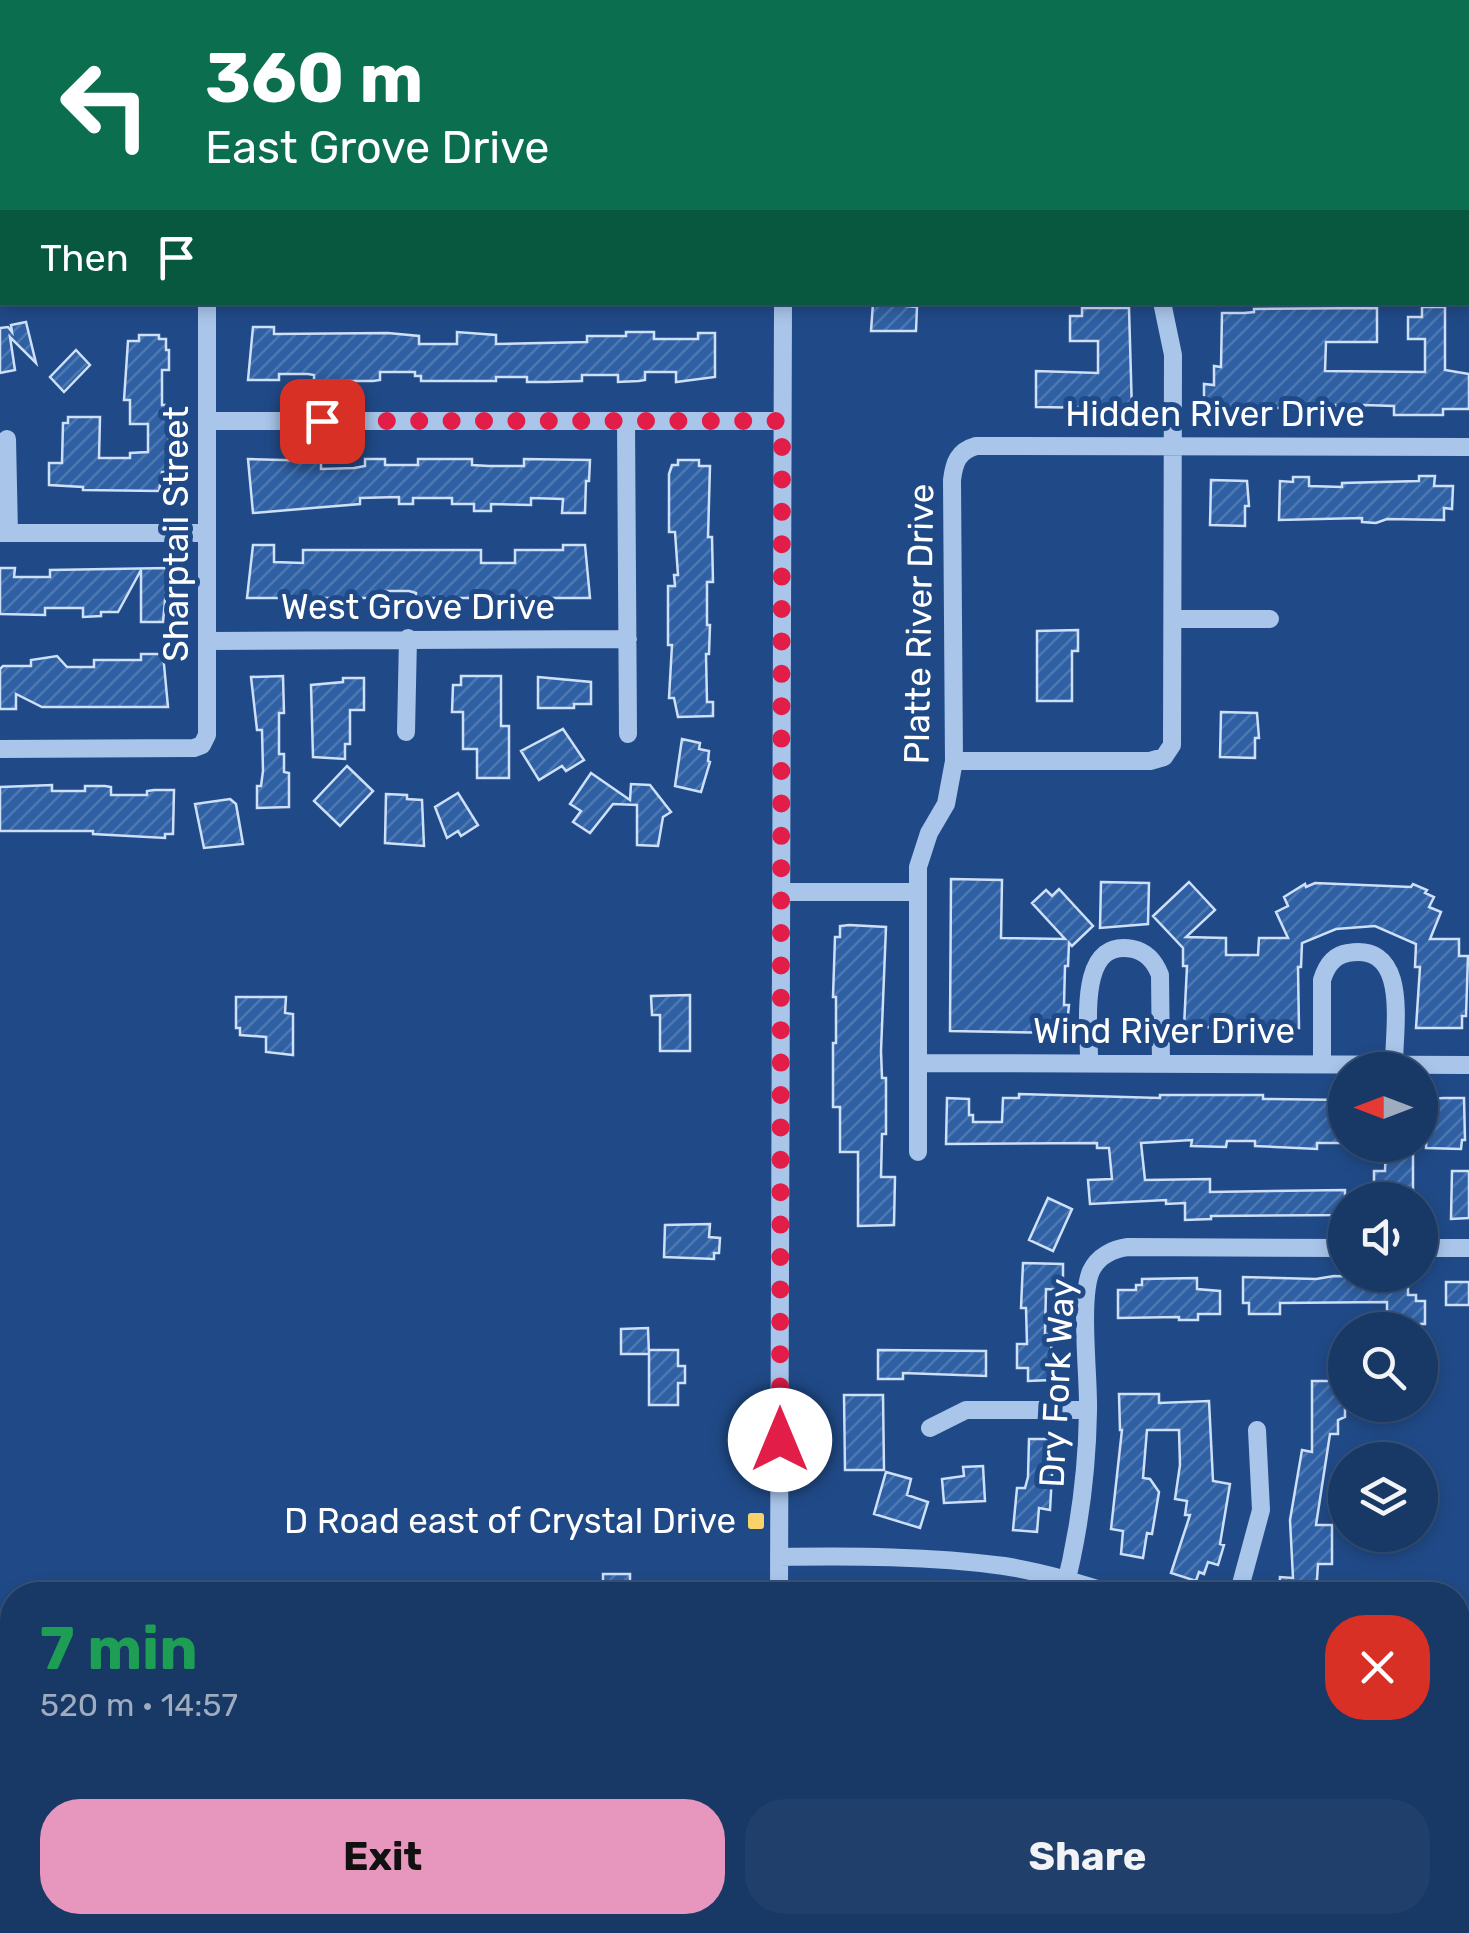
<!DOCTYPE html>
<meta charset="utf-8">
<style>
body{margin:0;font-family:Rubik,sans-serif;background:#213f6b;color:#f1f3f6;height:100vh;display:flex;flex-direction:column;font-size:38px;white-space:nowrap}
*{box-sizing:border-box;margin:0}
p{font-size:32px;color:#9facbf}
.icon{flex:none;width:55px;height:55px;fill:none;stroke:currentColor;stroke-width:2;stroke-linecap:round;stroke-linejoin:round}
.map{position:relative;flex:1;overflow:hidden}
.sheet{position:absolute;left:0px;top:1582px;width:1470px;height:352px;display:flex;flex-direction:column;background:#183865;border-radius:40px 40px 0 0;box-shadow:0 5px 15px #0003,0 0 0 2px #365279}
.sheet>*{flex:none}
.hud{position:absolute;left:0px;top:0px;width:1470px;height:305px;box-shadow:0 5px 15px #0003,0 0 0 2px #365279;background:#0b6e4f;color:#fff;overflow:hidden}
.needle{width:65px;rotate:270deg}
.tools{position:absolute;left:1328px;top:1052px;display:grid;gap:20px}
.tools a{display:grid;place-items:center;width:110px;height:110px;border-radius:50%;background:#183865;box-shadow:0 5px 15px #0003,0 0 0 2px #365279;font-size:50px}
.pin{position:absolute;display:grid;place-items:center;width:85px;height:85px;color:#fff;margin:-42px;border-radius:20px;box-shadow:0 5px 15px #0006}
.me{position:absolute;width:110px;margin:-55px;rotate:0deg;stroke-linejoin:round;filter:drop-shadow(0 0 8px #0008)}
.turn{display:flex;align-items:center;gap:35px;height:210px;padding:0 40px;font-size:45px}
.turn .icon{width:130px;height:130px;stroke-width:2.5}
.turn b{display:block;font-size:70px;line-height:85px}
.then{display:flex;align-items:center;height:95px;padding:0 40px;background:#0003;gap:20px;font-size:38px}
.round{display:grid;place-items:center;flex:none;width:105px;height:105px;border-radius:40px;background:#213f6b}
.summary{display:flex;align-items:center;justify-content:space-between;height:170px;padding:0 40px}
h1{font-size:60px;font-weight:700;line-height:75px;color:#1e9e55}
.primary-button{display:flex;gap:20px;margin-top:auto;padding:20px 40px}
.primary-button a{flex:1;height:115px;border-radius:40px;background:#e797bd;color:#111;font-size:40px;font-weight:700;line-height:115px;text-align:center}
.primary-button a+a{background:#213f6b;color:#f1f3f6}
.map>svg:first-child{display:block}
</style>
<div class="map">
<svg width="1469" height="1933" viewBox="0 0 1469 1933">
<defs>
<pattern id="building-hatch" width="6" height="6" patternUnits="userSpaceOnUse" patternTransform="scale(2.5)"><rect width="6" height="6" fill="#2f60a4"/><path d="M-1 1l2-2M0 6l6-6M5 7l2-2" fill="none" stroke="#4e78b2"/></pattern>
</defs>
<rect width="100%" height="100%" fill="#204a87"/>
<path fill="url(#building-hatch)" stroke="#cedff8" stroke-width="2.5" d="M873 303 917 307 916 331H871Z
M1422 307H1445V370L1469 374V409H1443V415H1394V406L1364 405V410H1351V415H1335V405H1302V408H1269V414L1209 412V400H1204V384L1214 385V366L1221 367 1222 313H1244L1254 312V309L1377 308V342H1326L1325 371 1425 372V339H1408V317H1422Z
M1082 308H1129L1132 412H1096V408L1036 407V371L1098 373V341H1070V316H1082Z
M26 322 36 363 10 337 15 370 0 373V328L8 327 12 332 11 325Z
M253 327H274V334L388 333 419 336V344H457V332L496 335V344L587 342V336H626V332H654V339H698V333H715V377L676 382V372H645V380L639 381 618 382V375H582V381L548 382H527V377H496V381H421V376H415V372H380V380L373 381H314V375L308 374H279V380H248Z
M139 335H159V339H166V350H169V370H162V405H169V472H162L159 491 83 490V487L49 485V463H62L63 423H68V417H100L99 458H130V453L148 452V424H130V400H124L128 341H139Z
M76 350 90 365 64 392 50 377Z
M248 459 321 461V469L354 468 365 466V459H385V465H418V459H472V465L489 466H524V459L590 460 589 481H586L585 513H562L563 499 531 498V505L491 504V511H474V504H452V498H413V504H399V497L360 498V504L253 513Z
M678 460H699V466H710L708 537H712L713 582H707V625H710L709 654H706L707 702H713V716L678 717 674 698H669L672 645H668V586H675L674 575H678L675 532H669V474L672 465H678Z
M1419 476H1435L1434 486H1453L1452 509 1444 508V520L1387 519 1376 523 1362 522V518L1279 520 1280 481 1293 482V477H1309V486L1342 487V483L1419 481Z
M1211 480 1247 481 1249 506H1245V526L1210 525Z
M253 545H274V562L303 563V550H481V563H515V550H563V545H585L590 598H416V593L409 591H375V597L368 598H247Z
M0 568H15L14 577H50V570L168 568 163 622H141V570L118 612H101V616L83 617V608H45V615L0 614Z
M1078 630V651H1072V701H1037V631Z
M141 654H163L168 707H42L16 694V709H0V669L3 666H31V660L57 656 67 667H94V660H141Z
M283 676 284 713H279V754H284V772L289 773V807L257 808V786H261L263 771 262 730H257L251 677Z
M461 676H501V726H509V778H477V749H463V712H452L453 685H461Z
M538 677 591 682V704H574V708H538Z
M343 678H364V710H350V744H345V759L313 757 311 685 343 682Z
M1221 712 1257 713 1259 738H1255V758L1220 757Z
M563 729 584 760 566 771 562 766 539 780 521 751Z
M682 739 700 743 699 749 709 751 708 761 710 762 701 792 675 786Z
M347 766 373 791 340 826 314 801Z
M591 773 630 800 631 784 650 785 671 812 663 817 658 846 637 845V805L613 804 590 833 573 822 581 811 570 804Z
M52 785V791H85V786H105L111 787V795H147V791L154 790H174L173 834H165V838L93 834V831H0V787Z
M458 793 478 825 461 836 458 831 447 838 435 807Z
M386 794 407 795V799L422 800 424 846 385 843Z
M230 799 236 804 243 844 204 848 195 804Z
M951 879 1002 880 1001 938 1065 939 1032 903 1046 890 1052 896 1059 889 1093 926 1072 946 1069 943 1068 966H1065L1064 1005H1069L1066 1033 950 1031Z
M1101 882 1149 883 1148 924 1100 928Z
M1189 882 1215 910 1186 937 1226 938V955H1258L1259 938H1288L1276 912 1288 906 1284 897 1305 884 1306 887 1315 883 1411 887 1413 884 1427 890 1425 893 1434 897 1429 907 1441 912 1430 939H1459V956H1468L1466 1016H1462V1028H1416L1420 967H1415L1416 944 1375 926 1336 929 1302 943 1301 967H1298L1299 1028 1184 1027 1187 966H1183V948L1153 916Z
M849 925 886 927 881 1051 882 1078H886V1134H882L881 1177H895L894 1225 858 1226V1152H840V1107H833V1043H836V997H833L835 937H840V926Z
M690 995V1051H660V1015H652L651 996Z
M236 997H286L285 1013 293 1014V1055L266 1052V1037L240 1035V1028H236Z
M1019 1094 1160 1098V1095H1263V1099L1345 1100V1143H1317V1149L1255 1146V1141H1227L1226 1147 1191 1146 1192 1140 1141 1143 1145 1180 1210 1179V1192L1345 1190V1215L1211 1216V1219L1185 1220V1203L1166 1204V1200L1090 1204 1088 1180 1112 1179 1109 1148H1097V1143L946 1144 947 1098 969 1099V1115H973V1122H1002L1003 1098H1019Z
M1444 1098H1464L1465 1140H1462L1461 1149 1426 1148 1428 1099Z
M1386 1145H1413V1195H1404V1200H1374V1171H1385Z
M1452 1171H1469V1218L1451 1219Z
M1048 1198 1072 1209 1053 1251 1029 1240Z
M710 1224 709 1237 720 1238 719 1253H714V1259L664 1257 665 1225Z
M1023 1263 1063 1264V1290L1046 1289 1045 1334H1051L1052 1380 1028 1381V1368H1017V1344H1027L1026 1308H1021Z
M1334 1276 1408 1278V1295H1416V1301H1425V1324H1412V1330H1393V1324H1387V1302L1280 1303V1314H1249V1303H1243V1277L1316 1279Z
M1197 1278V1289L1220 1291V1314H1198V1320H1179V1317L1118 1318V1290H1136V1285H1142V1279Z
M1446 1282H1469V1305H1446Z
M648 1328 649 1354H621V1329Z
M649 1350H678V1366H685V1383H678V1405H649Z
M878 1350 986 1351V1376L903 1373V1379H878Z
M1312 1381H1338V1396L1345 1399V1417L1338 1420V1434H1330L1316 1525H1332V1564H1318L1316 1595H1279L1280 1577 1293 1578 1290 1520 1302 1450 1312 1452Z
M1119 1394H1159V1403L1209 1401 1213 1481 1230 1484 1220 1544 1224 1545 1218 1565 1208 1562 1204 1574 1199 1572 1196 1581 1171 1573 1190 1515H1185L1187 1501 1175 1499 1180 1465 1179 1430H1147L1143 1478 1150 1479 1159 1492 1152 1534 1147 1533 1143 1558 1121 1554 1123 1531 1111 1529 1122 1430H1120Z
M844 1395H883L884 1470H845Z
M1029 1439H1054L1050 1510 1039 1508 1037 1532 1013 1530 1017 1488H1025L1028 1477Z
M983 1466 985 1501 944 1503 942 1479 964 1476 963 1467Z
M886 1472 911 1479 907 1495 928 1502 920 1528 874 1514Z
M603 1574H630V1595H603Z"/>
<g fill="none" stroke-linecap="round" stroke-linejoin="round">
<path stroke="#a9c5ea" stroke-width="18" d="M924 0V2
M206 2V0
M635 2V0
M783 2V0
M1189 2V0
M1468 92H1469
M0 196H2
M1468 271H1469
M209 421H782
M626 421 628 734
M7 439 9 533
M0 533H207
M1173 619H1270
M209 641 628 639
M406 732 408 638
M0 749 194 748 202 745 207 735V302
M954 761H1150L1164 757 1172 745 1173 355 1162 302
M781 892H918
M918 1063 1469 1065
M1089 1064C1090 1031 1075 937 1133 949 1147 952 1155 962 1160 975L1161 1064
M1322 1064V980C1326 967 1333 955 1348 953 1410 942 1394 1027 1394 1064
M918 1152V867L929 833 946 804 954 761 952 480C954 463 958 451 976 446L1469 447
M1420 1248H1469
M930 1428 966 1410H1088
M779 1557C853 1556 930 1556 1004 1566 1042 1572 1080 1583 1116 1595
M779 1595 783 302
M1063 1595C1079 1534 1087 1474 1088 1411 1089 1377 1079 1299 1091 1271 1098 1256 1113 1249 1128 1247L1345 1248
M1238 1595 1261 1510 1257 1430
M779 1922V1933"/>
</g>
<g fill="none" stroke-linecap="round" stroke-linejoin="round">
<path stroke="#e11d48" stroke-width="18" stroke-dasharray="0 32.4" d="M322 421H782L780 1440"/>
</g>
<rect fill="#f8d369" stroke="#204a87" stroke-width="4" x="746" y="1511" width="20" height="20" rx="5"/>
<g text-anchor="middle" dominant-baseline="central" stroke-width="10" stroke-linejoin="round" paint-order="stroke">
<g font-size="35" fill="#fff" stroke="#204a87">
<text x="1215" y="414">Hidden River Drive</text>
<text transform="translate(176 534) rotate(-90)">Sharptail Street</text>
<text x="418" y="607">West Grove Drive</text>
<text transform="translate(919 624) rotate(-89)">Platte River Drive</text>
<text x="1164" y="1031">Wind River Drive</text>
<text transform="translate(1057 1383) rotate(-87)">Dry Fork Way</text>
</g>
<g font-size="35" fill="#fff" stroke="#204a87" text-anchor="end">
<text x="736" y="1521">D Road east of Crystal Drive</text>
</g>
</g>
</svg>
<div class="tools">
<a><svg class="needle" viewBox="-14 -14 28 28"><path d="M0-13l5 13h-10z" fill="#e53935"/><path d="M0 13l5-13h-10z" fill="#9facbf"/></svg></a>
<a><svg class="icon" aria-label="sound" viewBox="0 0 24 24"><path d="M4 9h4l5-4v14l-5-4H4zM17 9q2 3 0 6"/></svg></a>
<a><svg class="icon" aria-label="search" viewBox="0 0 24 24"><circle cx="10" cy="10" r="6"/><path d="M15 15l6 6"/></svg></a>
<a><svg class="icon" aria-label="layers" viewBox="0 0 24 24"><path d="M12 4l9 5-9 5-9-5zM3 14l9 5 9-5"/></svg></a>
</div>
<div class="pin" style="left:322px;top:421px;background:#d93025"><svg class="icon" aria-label="arrive" viewBox="0 0 24 24"><path d="M6 21V4h12l-3 4 3 4H6"/></svg></div>
<svg class="me" style="left:780px;top:1440px" viewBox="-20 -20 40 40"><circle r="19" fill="#fff"/><path d="M0-13L10 11 0 6-10 11z" fill="#e11d48"/></svg>
<div class="hud">
<div class="turn"><svg class="icon" aria-label="left" viewBox="0 0 24 24"><path d="M17 20v-9H6M10 6l-5 5 5 5"/></svg><div><b>360 m</b>East Grove Drive</div></div>
<div class="then">Then<svg class="icon" aria-label="arrive" viewBox="0 0 24 24"><path d="M6 21V4h12l-3 4 3 4H6"/></svg></div>
</div>
<section class="sheet">
<div class="summary"><div><h1>7 min</h1><p>520 m · 14:57</p></div><a class="round" style="background:#d93025;color:#fff"><svg class="icon" aria-label="close" viewBox="0 0 24 24"><path d="M6 6l12 12M18 6L6 18"/></svg></a></div>
<div class="primary-button"><a>Exit</a><a>Share</a></div>
</section>
</div>
